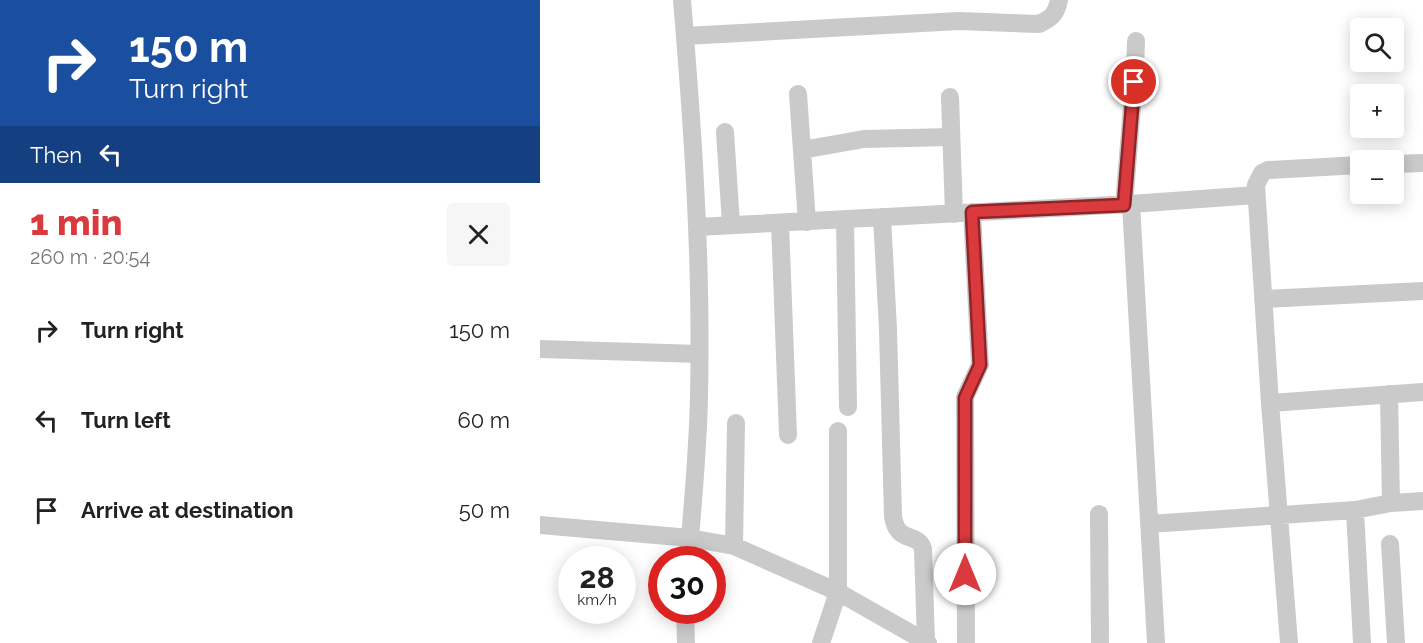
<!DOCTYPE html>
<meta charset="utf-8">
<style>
body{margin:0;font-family:Raleway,sans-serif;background:#f6f6f6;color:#222;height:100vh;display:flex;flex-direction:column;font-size:22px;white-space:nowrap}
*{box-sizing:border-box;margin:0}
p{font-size:20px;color:#767676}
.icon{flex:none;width:33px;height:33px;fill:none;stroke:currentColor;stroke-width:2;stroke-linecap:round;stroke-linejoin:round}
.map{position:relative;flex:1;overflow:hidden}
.side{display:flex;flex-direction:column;background:#fff;width:540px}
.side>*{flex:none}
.guide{background:#1a4fa0;color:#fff;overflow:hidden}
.fabs{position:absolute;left:810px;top:18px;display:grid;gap:12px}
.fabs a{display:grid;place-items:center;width:54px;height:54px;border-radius:6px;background:#fff;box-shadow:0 3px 15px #0003;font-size:30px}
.speed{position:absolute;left:18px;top:546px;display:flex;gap:12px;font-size:30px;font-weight:700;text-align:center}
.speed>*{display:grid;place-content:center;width:78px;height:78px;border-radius:50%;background:#fff;box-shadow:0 3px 15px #0003;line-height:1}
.speed small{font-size:15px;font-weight:400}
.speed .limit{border:9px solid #d22;background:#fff;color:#111}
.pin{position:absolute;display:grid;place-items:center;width:51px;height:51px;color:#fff;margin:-26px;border:3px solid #fff;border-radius:50%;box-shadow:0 2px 6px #0007}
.me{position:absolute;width:66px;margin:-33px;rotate:0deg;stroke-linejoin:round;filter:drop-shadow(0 0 4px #0008)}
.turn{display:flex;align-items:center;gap:21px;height:126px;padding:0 30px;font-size:27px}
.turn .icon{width:78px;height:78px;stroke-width:2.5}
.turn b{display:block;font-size:42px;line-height:51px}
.then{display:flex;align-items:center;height:57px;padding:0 30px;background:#0003;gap:12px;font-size:22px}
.round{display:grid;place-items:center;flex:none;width:63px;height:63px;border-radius:6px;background:#f6f6f6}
.overview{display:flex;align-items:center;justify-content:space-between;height:102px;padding:0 30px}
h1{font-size:36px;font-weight:800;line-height:45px;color:#da393d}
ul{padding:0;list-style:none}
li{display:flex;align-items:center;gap:18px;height:90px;padding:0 30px}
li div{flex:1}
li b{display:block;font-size:22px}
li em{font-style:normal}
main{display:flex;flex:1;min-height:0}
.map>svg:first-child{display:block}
</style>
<main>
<section class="side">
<div class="guide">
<div class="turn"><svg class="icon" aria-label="right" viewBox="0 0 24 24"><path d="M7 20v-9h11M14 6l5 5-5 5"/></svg><div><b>150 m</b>Turn right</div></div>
<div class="then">Then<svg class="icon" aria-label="left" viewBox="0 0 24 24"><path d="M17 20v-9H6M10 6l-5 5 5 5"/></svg></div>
</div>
<div class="overview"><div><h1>1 min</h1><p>260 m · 20:54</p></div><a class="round"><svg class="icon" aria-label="close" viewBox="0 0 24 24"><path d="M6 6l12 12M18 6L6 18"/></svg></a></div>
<ul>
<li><svg class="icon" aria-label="right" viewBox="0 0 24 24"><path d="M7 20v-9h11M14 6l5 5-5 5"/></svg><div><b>Turn right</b></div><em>150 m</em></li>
<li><svg class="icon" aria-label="left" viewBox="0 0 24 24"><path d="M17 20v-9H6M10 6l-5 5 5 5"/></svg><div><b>Turn left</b></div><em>60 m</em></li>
<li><svg class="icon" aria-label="arrive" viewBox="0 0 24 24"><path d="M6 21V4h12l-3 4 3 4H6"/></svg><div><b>Arrive at destination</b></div><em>50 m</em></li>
</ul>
</section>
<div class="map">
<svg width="883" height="643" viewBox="0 0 883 643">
<rect width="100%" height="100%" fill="#fff"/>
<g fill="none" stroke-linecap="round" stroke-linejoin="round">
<path stroke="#cacaca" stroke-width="18" d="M142 0C153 131 162 264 159 396 158 450 153 505 148 560
M145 36 419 21 499 24C512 18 516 14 519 0
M258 94 267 222
M410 97 414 214
M185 132 191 224
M262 150 324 139 411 137
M854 164 883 163
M591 204 616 643
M584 205 595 69 596 41
M342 217 348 329 353 516C357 545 378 531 383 549L386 642
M305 220 308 407
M240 223 248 435
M157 227 591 204 716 195
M723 299 883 291
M0 349 159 354
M849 394 851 503
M730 403 883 392
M815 510 822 643
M559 514 560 643
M609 524 815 510 851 503 883 501
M0 525 150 538 194 546 298 592 388 643
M850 544 856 643
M194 546 196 423
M145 610 146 643
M281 643 298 592V431
M426 643 425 397 440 365 432 212
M749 643 730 403 716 185 722 173 728 170 820 165"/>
</g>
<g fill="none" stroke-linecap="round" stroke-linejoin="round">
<defs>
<path id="route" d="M425 574V398L440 365 432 212 584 205 594 82"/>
</defs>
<use href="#route" stroke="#8e2528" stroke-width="15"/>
<use href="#route" stroke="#da393d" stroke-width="10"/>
</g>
</svg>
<div class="fabs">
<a><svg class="icon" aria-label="search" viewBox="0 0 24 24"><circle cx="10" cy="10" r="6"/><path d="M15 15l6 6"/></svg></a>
<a>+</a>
<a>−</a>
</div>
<div class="speed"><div>28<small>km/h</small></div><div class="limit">30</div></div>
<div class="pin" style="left:594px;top:82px;background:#d93025"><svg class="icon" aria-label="arrive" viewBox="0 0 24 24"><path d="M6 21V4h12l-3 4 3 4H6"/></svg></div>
<svg class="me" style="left:425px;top:574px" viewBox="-20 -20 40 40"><circle r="19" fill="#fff"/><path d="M0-13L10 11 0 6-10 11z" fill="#da393d"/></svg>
</div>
</main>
